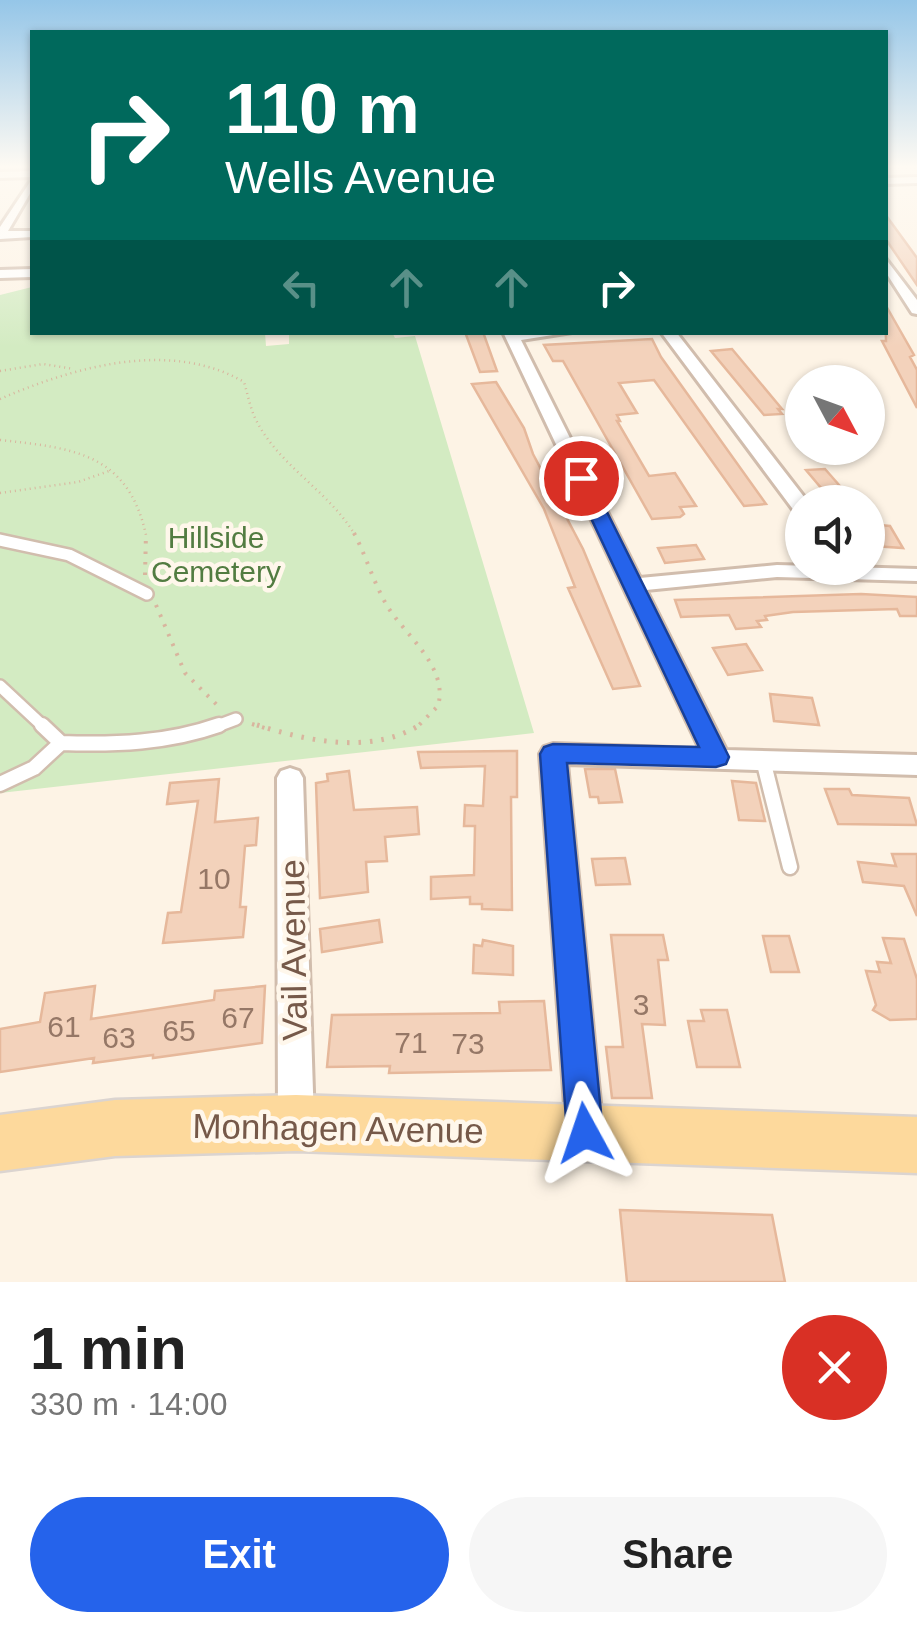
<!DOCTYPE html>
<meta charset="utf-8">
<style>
body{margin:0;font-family:Helvetica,sans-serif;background:#f6f6f6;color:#222;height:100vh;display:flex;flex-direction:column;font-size:38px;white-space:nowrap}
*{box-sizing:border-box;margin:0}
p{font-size:32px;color:#767676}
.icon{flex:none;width:55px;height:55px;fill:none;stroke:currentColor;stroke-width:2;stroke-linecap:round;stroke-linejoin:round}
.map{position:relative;height:1282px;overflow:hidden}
.details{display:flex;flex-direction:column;background:#fff;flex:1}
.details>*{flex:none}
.top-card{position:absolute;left:30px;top:30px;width:858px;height:305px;border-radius:0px;box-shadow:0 2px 8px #0004;background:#00695c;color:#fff;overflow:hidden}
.needle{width:65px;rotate:131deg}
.tools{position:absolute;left:785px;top:365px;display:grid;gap:20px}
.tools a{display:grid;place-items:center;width:100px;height:100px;border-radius:50%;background:#fff;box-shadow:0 2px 8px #0004;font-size:50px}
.pin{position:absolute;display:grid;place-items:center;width:85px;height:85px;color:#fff;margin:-42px;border:5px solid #fff;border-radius:50%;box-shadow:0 2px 10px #0007}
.me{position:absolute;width:110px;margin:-55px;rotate:355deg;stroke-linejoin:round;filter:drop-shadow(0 0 8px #0008)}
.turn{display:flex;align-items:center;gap:35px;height:210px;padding:0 30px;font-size:45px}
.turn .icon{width:130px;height:130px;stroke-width:2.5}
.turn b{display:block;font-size:70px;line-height:85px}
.lanes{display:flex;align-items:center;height:95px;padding:0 30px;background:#0003;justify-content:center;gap:50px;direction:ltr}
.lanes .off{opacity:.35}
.round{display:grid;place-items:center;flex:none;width:105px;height:105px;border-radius:52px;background:#f6f6f6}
.summary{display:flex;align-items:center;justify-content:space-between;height:170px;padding:0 30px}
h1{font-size:60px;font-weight:700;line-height:75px}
.primary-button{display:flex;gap:20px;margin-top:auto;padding:20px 30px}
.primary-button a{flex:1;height:115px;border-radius:60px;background:#2563eb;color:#fff;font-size:40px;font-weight:700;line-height:115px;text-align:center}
.primary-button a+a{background:#f6f6f6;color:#222}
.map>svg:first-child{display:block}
</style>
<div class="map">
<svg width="917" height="1282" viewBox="0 0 917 1282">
<rect width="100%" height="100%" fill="#fdf3e5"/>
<path fill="#d3ebc2" d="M32 287V332L265 333 266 346 289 344V335L392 332 395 338 415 336 534 733 0 793V295Z"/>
<path fill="#f3d2bb" stroke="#e6b89b" stroke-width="2.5" d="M885 214 917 258V285L885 238Z
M885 304 914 355 910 357 917 370V408L882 341H886Z
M465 332H483L497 371 480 372Z
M652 339 661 357 766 504 744 506 654 380 619 383 637 413 617 415 620 421H617L649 476 675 473 696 506 680 507 684 514 680 517 652 519 563 361H553L544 345Z
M732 349 782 409H778L782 414 764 415 711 351Z
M496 382 524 428 533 454 583 549 640 686 613 689 568 588 575 587 544 509 472 384Z
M825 469 854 502H833L806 470Z
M868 524 890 526 903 548 874 546Z
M696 545 704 559 665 563 658 548Z
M861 594 917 597V616H900L897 609 793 612 765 616 767 620 757 621 761 627 736 629 729 615 681 617 675 600Z
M746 644 762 670 728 675 713 648Z
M770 694 812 698 819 725 774 721Z
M517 751V797H511L512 910 482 909V904H470V897L431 899V877L474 875 475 826H464L465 805 483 806 485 766 421 768 418 752Z
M585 769H615L622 802 599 803 598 797H590Z
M349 771 354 810 417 807 419 834 385 837 387 861 366 862 368 892 320 898 316 783 328 781 327 774Z
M219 779 215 822 258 818 256 845 245 846 240 907H246L243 937 163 943 168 913 181 912 198 801 167 804 170 783Z
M732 781 756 783 765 821 739 820Z
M825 789H849L852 795 909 798 917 825 838 824Z
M892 854H917V916L904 886 863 882 858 862 896 866Z
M625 858 630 884 596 885 592 859Z
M379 920 382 942 322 952 320 929Z
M611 935H663L668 960H658L665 1025 642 1024 652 1098H612L606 1047H623Z
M763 936H789L799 972H771Z
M883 938 904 939 917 979V1019L890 1020 873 1010 876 1005 866 971 880 972 877 962 891 963Z
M483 940 513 946V975L473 973 474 945 482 946Z
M95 986 91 1019 214 1000 215 991 265 986 262 1043 153 1058V1055L93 1063 94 1058 0 1072V1029L40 1022 45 993Z
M544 1001 551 1070 389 1073 390 1066 327 1067 332 1015 500 1013 499 1002Z
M701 1010H727L740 1067H697L688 1021H704Z
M620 1210 772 1215 785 1282H627Z"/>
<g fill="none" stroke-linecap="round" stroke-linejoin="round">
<defs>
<path id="service-far1" d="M0 540 69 555 147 594
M0 686 45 728
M212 728 236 719"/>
<path id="service" d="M42 725 61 743C115 745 168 743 219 725
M763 760 790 867
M0 784 34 768 61 743"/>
<path id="minor" d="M32 171V177L0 178V172Z
M917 177V183L885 184V178Z
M32 179V190L8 231H32V237L0 239V227Z
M885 258 917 300V314L912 313 885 271Z
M32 269V277L0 278V270Z
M503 332H572L521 340 640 578 777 565 917 569V581L777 577 646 590 726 750 917 755V775L567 764 603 1133 598 1146 585 1151 572 1146 567 1133 540 754 544 747 553 744 700 749Z
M661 332H676L808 502H802V514L795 512Z
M290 768 299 771 303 778 314 1123 309 1136 296 1141 283 1136 278 1123 277 778 281 771Z"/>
<path id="primary" d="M296 1095 917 1117V1173L296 1151 115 1156 0 1171V1115L115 1100Z"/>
</defs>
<use href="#service-far1" stroke="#d1bdad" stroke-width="16"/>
<use href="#service" stroke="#d1bdad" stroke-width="19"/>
<use href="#minor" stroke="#d1bdad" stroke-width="6"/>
<use href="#primary" stroke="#dbd4d0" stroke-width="5"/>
<path stroke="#d8b59e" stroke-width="2.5" stroke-dasharray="1 4" stroke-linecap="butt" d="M0 371 43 364 74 369
M0 399C74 367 170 339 244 382 248 395 250 408 256 420 279 466 329 491 355 535
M0 440C73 448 128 453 146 535
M0 493 78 482 112 470"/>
<path stroke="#d8b59e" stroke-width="4" stroke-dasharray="2.5 8" stroke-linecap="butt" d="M354 533C366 556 373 581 386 604 404 635 449 666 438 706L416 728
M145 575 146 533
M156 605 185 673 221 709
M252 724 265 728"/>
<path stroke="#d8b59e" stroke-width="5" stroke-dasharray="2.5 9" stroke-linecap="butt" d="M257 725C308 741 370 755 420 725"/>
<use href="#service-far1" stroke="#fff" stroke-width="11"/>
<use href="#service" stroke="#fff" stroke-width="14"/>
<use href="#minor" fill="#fff" fill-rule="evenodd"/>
<use href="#primary" fill="#fdd99c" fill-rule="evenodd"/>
</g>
<linearGradient id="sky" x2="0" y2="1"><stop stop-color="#95c6e8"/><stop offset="0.48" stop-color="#fefaf3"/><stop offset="1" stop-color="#fefaf3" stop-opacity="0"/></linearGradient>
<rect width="917" height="347" fill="url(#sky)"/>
<path fill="#2563eb" stroke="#184099" stroke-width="2.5" d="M581 473 590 478 729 757 726 764 716 767 567 763 603 1133 598 1146 585 1151 572 1146 567 1133 540 754 544 747 553 744 699 747 572 478Z"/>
<g text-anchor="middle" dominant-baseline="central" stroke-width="9" stroke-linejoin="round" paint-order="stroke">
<g font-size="30" fill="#527c41" stroke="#fff7eb">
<text x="216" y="537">Hillside<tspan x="216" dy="34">Cemetery</tspan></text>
</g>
<g font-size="30" fill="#957766">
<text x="214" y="878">10</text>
<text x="641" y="1004">3</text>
<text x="238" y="1017">67</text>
<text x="64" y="1026">61</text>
<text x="179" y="1030">65</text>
<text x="119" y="1037">63</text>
<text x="411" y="1042">71</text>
<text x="468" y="1043">73</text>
</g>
<g font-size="35" fill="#765949" stroke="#fff7eb">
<text transform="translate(293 950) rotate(-91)">Vail Avenue</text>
<text transform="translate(338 1128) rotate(1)">Monhagen Avenue</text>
</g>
</g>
</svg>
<div class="tools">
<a><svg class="needle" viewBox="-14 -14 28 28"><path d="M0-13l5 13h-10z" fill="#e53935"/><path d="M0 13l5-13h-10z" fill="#767676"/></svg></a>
<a><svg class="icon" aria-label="sound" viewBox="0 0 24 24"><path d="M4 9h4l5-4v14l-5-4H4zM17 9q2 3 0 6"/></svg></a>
</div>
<div class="pin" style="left:581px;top:478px;background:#d93025"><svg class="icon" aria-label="arrive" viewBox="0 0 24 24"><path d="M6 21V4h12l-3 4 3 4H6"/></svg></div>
<svg class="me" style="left:585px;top:1133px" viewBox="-20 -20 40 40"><path d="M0-17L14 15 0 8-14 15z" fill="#2563eb" stroke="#fff" stroke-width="4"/></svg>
<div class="top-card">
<div class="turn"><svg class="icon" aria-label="right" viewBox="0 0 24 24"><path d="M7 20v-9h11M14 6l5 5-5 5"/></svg><div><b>110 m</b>Wells Avenue</div></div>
<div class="lanes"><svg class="icon off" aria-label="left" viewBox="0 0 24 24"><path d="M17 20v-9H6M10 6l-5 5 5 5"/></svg><svg class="icon off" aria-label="ahead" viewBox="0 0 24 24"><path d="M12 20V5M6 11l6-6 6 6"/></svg><svg class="icon off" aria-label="ahead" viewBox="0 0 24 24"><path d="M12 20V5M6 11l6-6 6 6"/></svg><svg class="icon" aria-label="right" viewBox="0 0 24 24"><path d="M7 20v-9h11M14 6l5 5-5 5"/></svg></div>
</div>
</div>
<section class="details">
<div class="summary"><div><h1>1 min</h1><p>330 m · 14:00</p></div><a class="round" style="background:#d93025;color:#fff"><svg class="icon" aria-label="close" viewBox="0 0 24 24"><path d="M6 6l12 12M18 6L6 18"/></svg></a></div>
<div class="primary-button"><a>Exit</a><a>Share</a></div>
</section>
